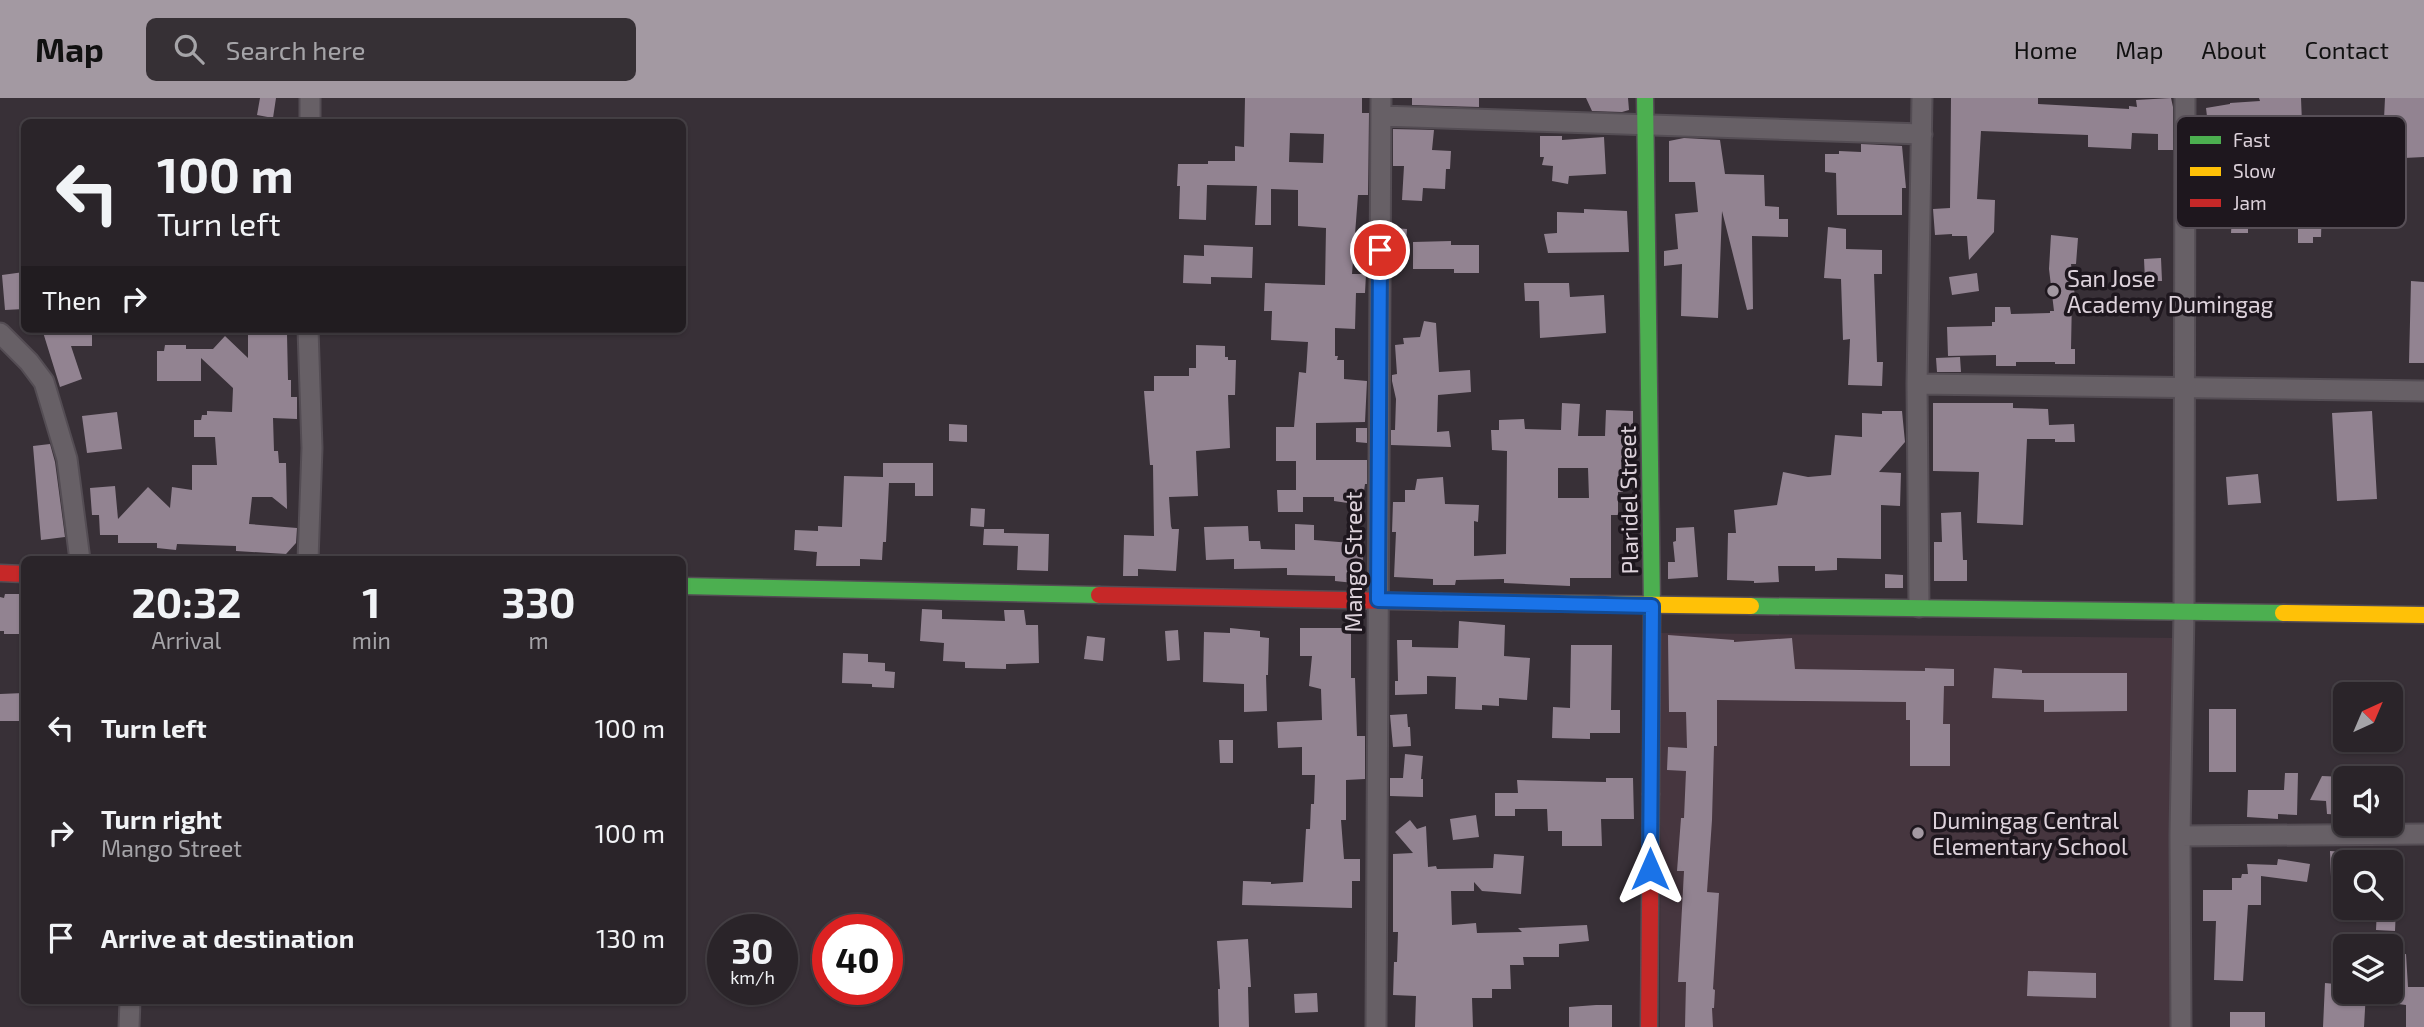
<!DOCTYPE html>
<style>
body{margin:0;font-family:"Exo 2",sans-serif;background:#363035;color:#f1f3f6;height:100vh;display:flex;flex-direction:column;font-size:26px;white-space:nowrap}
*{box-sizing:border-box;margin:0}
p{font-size:23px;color:#a5a4a8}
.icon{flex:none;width:38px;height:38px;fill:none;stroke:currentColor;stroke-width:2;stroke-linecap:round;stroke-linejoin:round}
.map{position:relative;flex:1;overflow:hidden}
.side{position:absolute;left:21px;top:458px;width:665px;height:448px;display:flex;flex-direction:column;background:#2a2429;border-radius:10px;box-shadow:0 2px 5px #0004,0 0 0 2px #464146}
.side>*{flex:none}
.top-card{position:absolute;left:21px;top:21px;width:665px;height:214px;border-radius:10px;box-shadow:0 2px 5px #0004,0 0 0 2px #464146;background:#2a2429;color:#f1f3f6;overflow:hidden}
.needle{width:46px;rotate:44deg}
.controls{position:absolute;left:2333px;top:584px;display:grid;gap:14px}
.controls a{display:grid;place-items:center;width:70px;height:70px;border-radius:10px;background:#2a2429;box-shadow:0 2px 5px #0004,0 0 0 2px #464146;font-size:35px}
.speed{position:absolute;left:707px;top:816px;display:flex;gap:14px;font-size:35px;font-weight:700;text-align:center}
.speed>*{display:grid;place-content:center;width:91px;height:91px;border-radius:50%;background:#2a2429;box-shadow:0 2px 5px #0004,0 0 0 2px #464146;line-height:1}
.speed small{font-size:18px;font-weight:400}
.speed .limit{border:10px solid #d22;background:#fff;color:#111}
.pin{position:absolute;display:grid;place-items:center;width:60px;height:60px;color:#fff;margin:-30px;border:4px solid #fff;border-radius:50%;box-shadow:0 2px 7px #0007}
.me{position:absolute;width:77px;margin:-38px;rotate:0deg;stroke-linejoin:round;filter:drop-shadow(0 0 5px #0008)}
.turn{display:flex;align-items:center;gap:24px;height:147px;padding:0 21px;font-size:32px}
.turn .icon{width:91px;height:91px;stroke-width:2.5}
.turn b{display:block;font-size:49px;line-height:60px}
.then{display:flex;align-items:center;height:66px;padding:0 21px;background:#0003;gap:14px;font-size:26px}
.eta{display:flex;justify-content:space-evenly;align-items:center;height:119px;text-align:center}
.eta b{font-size:42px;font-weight:700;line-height:49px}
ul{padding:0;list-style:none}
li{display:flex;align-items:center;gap:21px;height:105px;padding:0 21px}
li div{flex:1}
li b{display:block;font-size:26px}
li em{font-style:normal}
header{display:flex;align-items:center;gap:42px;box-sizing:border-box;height:98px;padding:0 35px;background:#a399a2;color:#111}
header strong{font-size:33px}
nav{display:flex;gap:38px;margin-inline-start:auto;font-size:24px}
.search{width:490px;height:63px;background:#363035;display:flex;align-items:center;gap:18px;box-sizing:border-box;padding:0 24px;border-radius:10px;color:#a5a4a8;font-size:26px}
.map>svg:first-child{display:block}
</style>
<header>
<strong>Map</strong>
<div class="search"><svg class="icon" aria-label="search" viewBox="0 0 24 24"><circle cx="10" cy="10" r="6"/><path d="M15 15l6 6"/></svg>Search here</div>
<nav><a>Home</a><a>Map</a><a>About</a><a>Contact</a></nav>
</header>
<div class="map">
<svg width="2424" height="929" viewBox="0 0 2424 929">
<rect width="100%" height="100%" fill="#383037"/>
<path fill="#46363f" d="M1661 535 2176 540 2175 929H1660Z"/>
<path fill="#928391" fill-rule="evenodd" d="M260 0H276L273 20 257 17Z
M1245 0H1362V15H1369L1368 97H1358L1352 176H1366L1365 195H1356L1355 231 1335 230V258H1338L1337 262H1344V281L1367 283 1365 324 1316 325V362H1367V386H1365L1362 407 1334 403V399H1303V414H1278L1277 392H1296V363H1276V329H1294L1299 274 1306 275 1308 244 1271 242 1272 213H1264L1265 185 1325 187 1326 130 1298 128V92L1271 91V127H1255L1257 88 1207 87 1206 122 1179 121 1180 88H1177L1178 66H1208V63H1235V48L1244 49ZM1290 35 1324 36 1323 65 1289 64Z
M1412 0H1479V9L1412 7Z
M1586 0H1628L1629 12 1622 14 1592 13Z
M1951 0H2038V6L2129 11V8L2137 9 2136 2 2171 0 2173 9V52H2158V36L2132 35 2131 51 2088 49V37L1981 33 1977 101 1995 102 1994 134 1969 162 1967 138H1952V136L1935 137 1933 111 1950 110Z
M2259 0H2301L2302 25 2351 69 2308 68 2309 73 2276 76V80L2249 82V79H2207V66H2215L2211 27H2208L2206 10 2230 6V5L2260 3Z
M2385 0H2424V59L2404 60 2405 73 2388 74 2387 42H2383Z
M1393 31 1434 32 1432 52 1451 53 1450 71H1446L1445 91 1423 90 1422 103 1402 102 1404 68H1393Z
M1540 38H1562V42L1604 39 1606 76 1569 78 1568 86 1552 83 1553 68 1542 67 1544 59H1540Z
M1684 40 1720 42 1725 76 1764 77 1765 108 1779 109V121H1788V139L1752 138 1753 211 1747 212 1722 113 1718 220 1681 218 1682 166 1664 168V153L1678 151 1675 116 1698 114 1695 84H1669V43Z
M1861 46 1902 48 1906 90H1902V117H1837L1836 75 1825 74V56H1839V53L1861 54Z
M2288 109H2322L2321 139H2313V145H2298V123H2287Z
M1584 111 1627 113 1629 154 1548 155 1544 136 1557 135V114L1584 115Z
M2232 119 2248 120V135H2231Z
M1828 129 1846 131V151L1882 152V176H1874L1877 264H1883L1882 288 1848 287 1850 241 1843 242 1841 181 1824 180Z
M1393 130 1407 131 1406 146 1392 145Z
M2051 137 2078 140 2076 166H2071L2075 199H2072L2071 251H2075V266H2055V264H2016V268H1996V257L1948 258 1947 229 1992 228V224H1995V209H2010L2011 216 2050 215V213H2054L2049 171Z
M1451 143V147H1479V175H1454V171H1413V144Z
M1204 147 1253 149 1252 180 1211 179V186L1183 185 1184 157 1204 158Z
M2161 160 2162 183H2145L2144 161Z
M24 174V211L5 212 2 177Z
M1977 175 1979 193 1952 197 1949 179Z
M2411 183 2424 184V265H2409Z
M1524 185H1569L1570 199 1604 197 1606 235 1540 240 1539 203H1525Z
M1424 223 1436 225 1439 274 1470 272 1471 294 1438 297 1437 334 1449 333 1451 349 1391 347V332H1395L1396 301 1392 283V277L1397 276 1395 247 1404 246 1403 240 1420 239Z
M42 231H92V248H71L82 281 60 289Z
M287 236 288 282H291V299H297V321L273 320 274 353H278L279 365H286L287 411 272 399H252L249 426 297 430 296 445 286 456 236 453V448L177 446 176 452 157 450V445H118V437H100L99 417H92L90 390 115 388 118 421 148 389 170 410 172 389 192 392V367H217L215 339H194V322H201L202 317H207V313L232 314 233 290 201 260V283H157V253H164L165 247H186V251H213L225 238 248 260V237Z
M1196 247 1225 248V259H1228V262H1236L1235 297H1228L1230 350 1196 353 1198 398 1169 399 1171 428 1172 431H1179L1176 473 1138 471V478H1123L1124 437 1154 438 1153 367H1150L1144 293H1154V278H1189V270H1196Z
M1960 259 1961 274H1937L1936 260Z
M1562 305 1580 306 1578 338H1605L1606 312 1633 313V337H1626V362H1621L1623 394H1618V417H1611V480H1570V488L1504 485V481L1456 482 1455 487H1433V481L1394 479 1396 434H1392L1393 404H1405V392H1415L1417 381 1443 379 1445 406 1479 407 1478 424 1474 423V458L1506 456 1507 353 1492 352 1491 332H1499V322L1524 321 1525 331 1561 332ZM1558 370H1588L1589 400H1558Z
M1933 305H2013V310L2048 311 2049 327 2074 326 2075 344H2055V341H2027L2023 427 1977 425 1979 374 1933 373Z
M1882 313H1902L1905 344 1879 374 1901 375 1900 408 1881 407V461L1837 460V472L1815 473V468H1778L1779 484 1754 485V483L1727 482 1728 435H1736L1734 412 1777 407 1783 374 1808 379 1831 377 1835 337 1862 339V315L1882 316Z
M2372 313 2377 401 2337 403 2332 315Z
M117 314 122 351 87 355 82 318Z
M949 326 967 327V344L949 343Z
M1356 330H1367V345L1356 344Z
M50 346 55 364 65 439 41 442 33 348Z
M883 365H933V398H915V385H889L886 444H883L882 462 860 461V468H816L817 454 794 452 795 432 818 433V428L842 429 844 378 883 379Z
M2258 376 2261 405 2228 407 2226 379Z
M971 410 985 411 984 429 970 428Z
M1961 414 1963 462H1967V483H1934V444H1942L1941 415Z
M1295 426 1314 427V442L1364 446 1361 483 1354 482V485L1335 483V478L1287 477V470L1234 471V461L1206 462 1204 429 1248 428 1249 443H1260L1261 451 1295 452Z
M1694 429 1698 479 1668 481V464H1675L1673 444 1676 443V430Z
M984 431H1004V435L1049 436 1048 473 1017 472 1018 448 983 447Z
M1885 476 1903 477V490H1885Z
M5 496H24V531H20V536H4V533H0V499L4 500Z
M922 511 942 512V521L1005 523 1004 512H1024L1026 527H1038L1039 565 1006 566V571L965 570V564L943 563 944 545 920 543Z
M1459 523 1505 527 1504 558 1530 560 1527 602 1499 600V608L1482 607V612L1455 611 1456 579 1427 578V596L1395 597V583H1398L1397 542H1412V549L1458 550Z
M1230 530 1260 533V539L1269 540 1268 577H1266L1267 613 1244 614V586L1203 584 1204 534 1230 535Z
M1300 530H1351V580H1355L1357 638H1365V681L1346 682V722H1341L1344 761H1360V783H1352V810L1242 807 1243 783 1271 784V786L1303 784 1306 731H1310L1311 706H1314L1315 677H1302V649L1278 650 1277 624 1322 622 1321 591 1309 588 1312 558H1300Z
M1178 532 1180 562 1167 563 1165 533Z
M1668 537 1734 542V544L1792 540 1795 571 1925 573V570L1954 571V588H1944L1943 626H1950V668H1910V622H1906V604L1717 602V648H1714L1712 722 1707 794 1719 795 1713 891 1715 892 1714 910H1712L1713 929H1685L1686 884H1678L1684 773H1677L1681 720H1684L1686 673 1667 672 1668 649 1687 650 1686 614H1669Z
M1087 538 1105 540 1103 563 1084 561Z
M1571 547H1612L1611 612H1620V635H1590V641L1552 640 1553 609 1570 610Z
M843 555 868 556V564L885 565V573L895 574 894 590 872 589V586L842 585Z
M1994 570 2022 572V575H2127V613L2044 614V602L1992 600Z
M24 595V623H0V596Z
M2209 611H2236V674H2209Z
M1407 616 1408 629H1410L1411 648 1393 649 1390 617Z
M1219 642H1233V665H1220Z
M1405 656 1423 658 1421 681H1423V699L1390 698V680H1403Z
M2285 675H2298L2297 717 2278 716V721L2247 719 2248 692H2284Z
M2322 678 2345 679V717L2327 716 2326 703 2310 702Z
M1606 680H1633L1634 721H1601L1602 748H1562V733H1548L1547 711H1515V718H1495V695H1518L1517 682 1606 684Z
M1476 717 1479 739 1453 742 1450 721Z
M1410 722 1417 731 1426 728 1428 769 1436 768 1437 771 1493 770 1494 756 1524 758 1521 796 1482 793 1474 784V793H1451L1452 827 1476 825 1477 835 1522 834 1518 830 1587 827 1589 843 1559 846V859H1523L1524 867H1510L1511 891H1492V900H1472L1473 929H1415L1416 898 1393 897 1394 864H1397L1398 834H1393V756L1413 755 1395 734Z
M2350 751H2368V765H2349Z
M2330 753 2345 754V779H2331Z
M2278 761 2310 766 2307 784 2261 778V807H2248L2243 883 2214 882 2216 823H2203V792H2232V780H2241L2242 776H2248L2247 766 2277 767Z
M2377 810H2396L2395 833 2376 832Z
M1248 841 1251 889H1248L1249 929H1219L1218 891H1220L1217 843Z
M2406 856 2408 889H2424V929H2406V907L2390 905V857Z
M2028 873 2096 875V900L2027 898Z
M2325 885 2345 887V894H2366L2364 929H2323Z
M1317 895 1318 914 1295 915 1294 896Z
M1596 907H1612V929H1569V909Z
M2230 914H2265V929H2230Z"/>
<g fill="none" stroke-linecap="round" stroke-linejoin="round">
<defs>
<path id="street" d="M310 0V24
M1381 18 1922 36
M0 235 29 264 44 284 67 361 80 462
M1917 286 2424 293
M308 462 312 350 308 231
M1919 509 1917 286 1922 0
M2180 738 2424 736
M129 929 130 903
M1376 929 1381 0
M2181 929 2180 738 2184 514 2185 0"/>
<path id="fast" d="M1645 0 1652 508 1651 696
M682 488 1099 497
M1751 508 2283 515"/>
<path id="slow" d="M1441 504 1751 508
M2283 515 2424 517"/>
<path id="jam" d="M0 475 24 476
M1099 497 1441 504
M1649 929 1651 696"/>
</defs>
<use href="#street" stroke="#544d54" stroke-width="23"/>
<use href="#fast" stroke="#544d54" stroke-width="19"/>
<use href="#slow" stroke="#544d54" stroke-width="19"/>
<use href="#jam" stroke="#544d54" stroke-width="19"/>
<use href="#street" stroke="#676066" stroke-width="19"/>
<use href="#fast" stroke="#4caf50" stroke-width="16"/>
<use href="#slow" stroke="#ffc107" stroke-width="16"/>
<use href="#jam" stroke="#c62828" stroke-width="16"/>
</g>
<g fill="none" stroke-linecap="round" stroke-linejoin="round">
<defs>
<path id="route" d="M1380 152 1378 502 1652 508 1650 771"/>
</defs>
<use href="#route" stroke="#114b97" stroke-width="18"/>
<use href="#route" stroke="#1a73e8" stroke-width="12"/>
</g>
<g fill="#a399a2" stroke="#1e171e" stroke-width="2.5">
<circle cx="2053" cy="193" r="7"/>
<circle cx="1918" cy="735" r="7"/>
</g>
<g text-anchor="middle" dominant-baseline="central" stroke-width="7" stroke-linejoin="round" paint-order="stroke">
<g font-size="23" fill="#ddd2db" stroke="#1e171e" text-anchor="start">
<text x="2067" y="180">San Jose<tspan x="2067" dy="26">Academy Dumingag</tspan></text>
<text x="1932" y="722">Dumingag Central<tspan x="1932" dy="26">Elementary School</tspan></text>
</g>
<g font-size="23" fill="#ddd2db" stroke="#1e171e">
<text transform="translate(1628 402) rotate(-91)">Plaridel Street</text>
<text transform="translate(1353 464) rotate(-90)">Mango Street</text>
</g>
</g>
<rect x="2176" y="18" width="230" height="112" rx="10" fill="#1e171e" stroke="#574f57" stroke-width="2"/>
<rect x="2190" y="38" width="31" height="8" fill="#4caf50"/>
<rect x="2190" y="69" width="31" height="9" fill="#ffc107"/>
<rect x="2190" y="101" width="31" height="8" fill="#c62828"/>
<g font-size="19" fill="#ddd2db">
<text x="2233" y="49">Fast</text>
<text x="2233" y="80">Slow</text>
<text x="2233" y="112">Jam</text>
</g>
</svg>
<div class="controls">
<a><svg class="needle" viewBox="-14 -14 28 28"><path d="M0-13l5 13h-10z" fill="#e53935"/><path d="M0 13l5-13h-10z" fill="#a5a4a8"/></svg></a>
<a><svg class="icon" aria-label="sound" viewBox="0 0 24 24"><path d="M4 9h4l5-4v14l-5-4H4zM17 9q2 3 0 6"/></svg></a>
<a><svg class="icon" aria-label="search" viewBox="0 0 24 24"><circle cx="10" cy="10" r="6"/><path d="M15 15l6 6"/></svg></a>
<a><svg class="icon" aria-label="layers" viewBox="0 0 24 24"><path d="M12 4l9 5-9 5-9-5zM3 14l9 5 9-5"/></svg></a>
</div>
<div class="speed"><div>30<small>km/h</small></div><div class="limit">40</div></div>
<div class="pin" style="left:1380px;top:152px;background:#d93025"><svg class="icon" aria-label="arrive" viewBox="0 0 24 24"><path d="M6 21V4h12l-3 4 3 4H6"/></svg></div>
<svg class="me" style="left:1650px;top:771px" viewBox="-20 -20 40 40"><path d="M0-17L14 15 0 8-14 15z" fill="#1a73e8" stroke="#fff" stroke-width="4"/></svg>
<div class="top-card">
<div class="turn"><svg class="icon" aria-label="left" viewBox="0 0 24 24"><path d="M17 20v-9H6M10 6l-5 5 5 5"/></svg><div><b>100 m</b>Turn left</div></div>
<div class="then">Then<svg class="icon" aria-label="right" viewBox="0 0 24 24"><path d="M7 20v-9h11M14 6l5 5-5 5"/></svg></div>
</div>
<section class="side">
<div class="eta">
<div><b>20:32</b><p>Arrival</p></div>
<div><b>1</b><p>min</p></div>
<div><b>330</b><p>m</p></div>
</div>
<ul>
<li><svg class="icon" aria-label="left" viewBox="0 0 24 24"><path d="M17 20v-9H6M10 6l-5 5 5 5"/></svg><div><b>Turn left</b></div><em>100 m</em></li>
<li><svg class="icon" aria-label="right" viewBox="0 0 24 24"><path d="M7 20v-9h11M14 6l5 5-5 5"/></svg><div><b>Turn right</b><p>Mango Street</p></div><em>100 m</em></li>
<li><svg class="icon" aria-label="arrive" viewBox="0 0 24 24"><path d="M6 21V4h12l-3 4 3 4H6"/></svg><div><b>Arrive at destination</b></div><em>130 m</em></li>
</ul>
</section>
</div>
